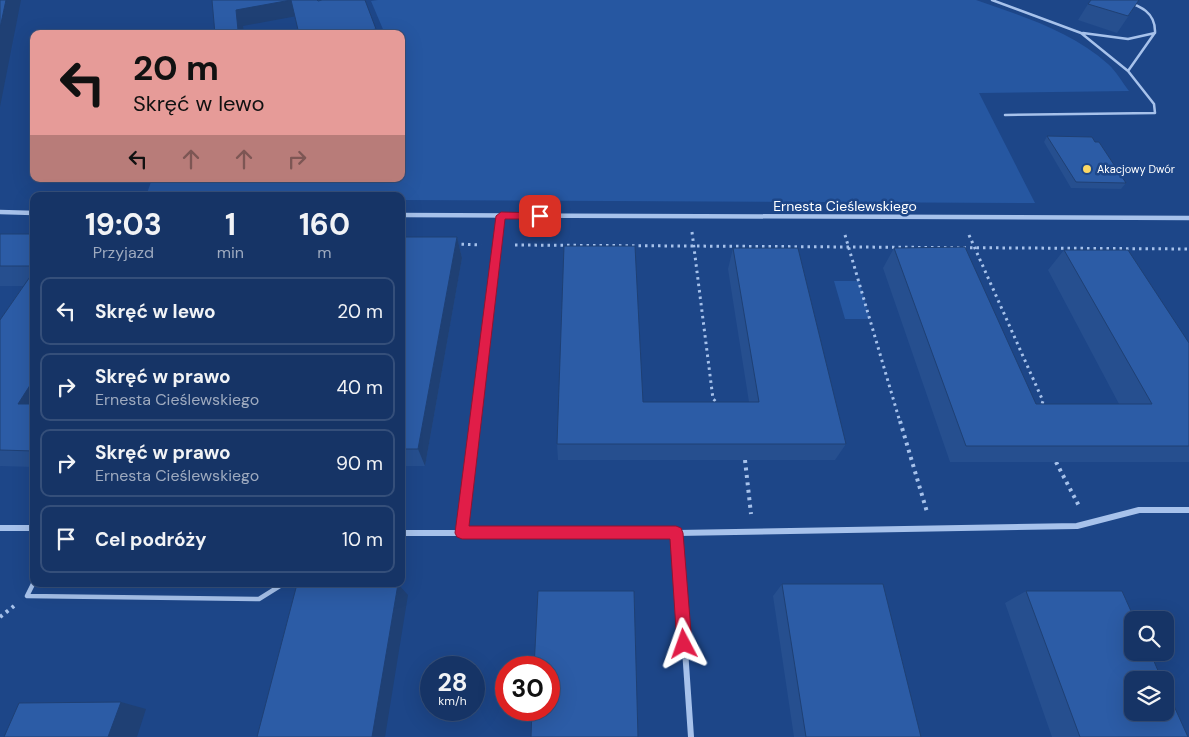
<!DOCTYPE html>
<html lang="pl">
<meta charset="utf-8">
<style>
body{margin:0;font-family:"DM Sans",sans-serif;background:#1f3c6c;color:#f1f3f6;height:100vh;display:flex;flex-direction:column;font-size:19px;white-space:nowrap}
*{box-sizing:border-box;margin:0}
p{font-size:16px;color:#9eaabf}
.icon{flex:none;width:28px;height:28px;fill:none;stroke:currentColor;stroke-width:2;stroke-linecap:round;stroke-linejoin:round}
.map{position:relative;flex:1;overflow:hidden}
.sheet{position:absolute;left:30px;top:192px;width:375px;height:395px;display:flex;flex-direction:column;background:#163466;border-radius:10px;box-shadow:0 5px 20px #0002,0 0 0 1px #354f7a}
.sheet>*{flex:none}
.top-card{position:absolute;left:30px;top:30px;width:375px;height:152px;border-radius:10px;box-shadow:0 5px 20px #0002,0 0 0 1px #354f7a;background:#e69b98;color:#111;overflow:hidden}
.controls{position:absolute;left:1124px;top:611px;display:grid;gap:10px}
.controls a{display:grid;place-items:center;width:50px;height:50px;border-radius:10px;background:#163466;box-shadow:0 5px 20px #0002,0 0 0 1px #354f7a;font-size:25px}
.speed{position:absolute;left:420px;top:656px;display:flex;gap:10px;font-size:25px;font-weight:700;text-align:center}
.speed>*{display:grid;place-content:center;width:65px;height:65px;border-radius:50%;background:#163466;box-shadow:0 5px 20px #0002,0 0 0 1px #354f7a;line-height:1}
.speed small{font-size:12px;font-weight:400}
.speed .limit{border:8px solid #d22;background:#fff;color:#111}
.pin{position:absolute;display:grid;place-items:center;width:42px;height:42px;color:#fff;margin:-21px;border-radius:10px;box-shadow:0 2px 8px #0006}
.me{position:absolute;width:55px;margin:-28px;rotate:356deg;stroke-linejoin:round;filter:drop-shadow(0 0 4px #0008)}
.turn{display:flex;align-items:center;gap:18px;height:105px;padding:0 20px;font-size:22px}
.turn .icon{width:65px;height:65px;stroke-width:2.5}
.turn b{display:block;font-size:35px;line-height:42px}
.lanes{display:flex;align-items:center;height:48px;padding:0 20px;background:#0003;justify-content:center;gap:25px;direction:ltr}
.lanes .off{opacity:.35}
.eta{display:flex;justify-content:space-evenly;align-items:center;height:85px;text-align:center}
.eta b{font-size:30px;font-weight:700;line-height:35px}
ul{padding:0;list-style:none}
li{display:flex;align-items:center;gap:15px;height:68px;margin:0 10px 8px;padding:0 10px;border:2px solid #354f7a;border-radius:10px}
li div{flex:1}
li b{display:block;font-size:19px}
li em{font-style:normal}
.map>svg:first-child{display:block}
</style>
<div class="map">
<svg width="1189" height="737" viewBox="0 0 1189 737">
<rect width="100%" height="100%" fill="#1d4688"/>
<path fill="#2657a1" d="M378 0H976C1022 16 1071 31 1108 64 1116 71 1122 82 1129 91L979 93 1035 203 401 200V196H146L152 179H401V34H385L371 1Z
M834 281H859L870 319H845Z"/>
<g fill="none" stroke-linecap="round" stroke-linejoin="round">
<path stroke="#a7c2eb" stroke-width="3" stroke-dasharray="2.5 4" stroke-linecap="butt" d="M692 232 713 399 719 404
M845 235 900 422
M969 235 1043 401 1041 407
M455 244 481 245
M515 245 1189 249"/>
<path stroke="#a7c2eb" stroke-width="4" stroke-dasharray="3 4.5" stroke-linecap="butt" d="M900 421 927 512
M745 460 751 514
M1056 462 1079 506
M0 617 14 606"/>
<path stroke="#a7c2eb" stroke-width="2.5" d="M992 0 1081 33 1128 71 1154 104 1155 113 1005 115
M1083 33 1128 39 1155 33C1156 12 1140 6 1123 0
M1128 71 1154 34"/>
<path stroke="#a7c2eb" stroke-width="4.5" d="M34 582 27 596 259 599 283 584"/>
<path stroke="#a7c2eb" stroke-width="4.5" d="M0 212 34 213
M401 215 1189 218
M476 422 501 216"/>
<path stroke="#a7c2eb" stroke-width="6" d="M0 528H34
M401 533H677L1077 526 1139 510H1189
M462 533 476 421
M677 533 691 737"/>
</g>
<path fill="#264f8f" d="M1088 4 1132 11 1117 33 1078 20Z
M1047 136 1126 183 1121 189 1071 188 1044 142Z
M0 234H34V467L0 466V320L23 286H0Z
M401 237H457L462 258 425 466H401Z
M733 248 846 444 835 460H558L557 444 643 402H749L728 269Z
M894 248 1036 404H1119L1048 270 1064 250 1189 343V462H950L883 268Z
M782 584 921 737H794L773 596Z
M1026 591 1188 737H1052L1005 603Z"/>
<path fill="#1f4074" d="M6 0H21L0 107V28Z
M291 0 297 16 243 26 244 34H215L236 10Z
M376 29 377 34H350Z
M457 237 462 258 425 466 418 449Z
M34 379V416L18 404Z
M398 584 408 595 385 737H372Z
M121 702 146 709 137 737H108Z"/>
<path fill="#2c5ca6" stroke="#1f4074" d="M0 0H6L0 28Z
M212 0H317L318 1 322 0H365L376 29 350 34H299L291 0 236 10 238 30 215 34Z
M1091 0H1139L1128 16 1088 4Z
M1047 136 1092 137 1095 142H1099L1126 183 1076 182Z
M0 234H34V266H0Z
M401 237H457L418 449H401Z
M564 246H635L643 402H759L733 248H798L846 444H557Z
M965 247 1036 404H1152L1064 250H1128L1189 343V446H966L894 248Z
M34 271V379L18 404H34V451L0 450V320Z
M297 584H398L372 737H257Z
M782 584H883L921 737H806Z
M538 591H634L638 737H531L532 710H549V668H534Z
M1026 591H1122L1135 620H1132V652H1150L1162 680H1132V712H1165V686L1188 737H1080Z
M121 702 108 737H4L19 703Z"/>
<path fill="#e11d48" stroke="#92132f" d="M501 212 540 213 545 216 540 219H505L469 526H676L681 528 683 533 692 644 690 649 684 652 679 649 677 644 670 539H462L457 537 455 533 496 216Z"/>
<circle fill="#fbd865" stroke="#1d4688" stroke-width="2" cx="1087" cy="169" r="5"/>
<g text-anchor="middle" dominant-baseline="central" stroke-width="5" stroke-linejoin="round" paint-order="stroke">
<g font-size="11" fill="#fff" stroke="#1d4688" text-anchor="start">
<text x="1097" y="169">Akacjowy Dwór</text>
</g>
<g font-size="14" fill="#fff" stroke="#1d4688">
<text x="845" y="206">Ernesta Cieślewskiego</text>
</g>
</g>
</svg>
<div class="controls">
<a><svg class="icon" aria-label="search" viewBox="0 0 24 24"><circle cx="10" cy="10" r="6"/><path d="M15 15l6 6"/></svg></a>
<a><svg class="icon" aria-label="layers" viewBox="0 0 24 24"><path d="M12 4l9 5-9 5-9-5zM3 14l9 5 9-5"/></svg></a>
</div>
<div class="speed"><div>28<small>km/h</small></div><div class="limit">30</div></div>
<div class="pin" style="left:540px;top:216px;background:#d93025"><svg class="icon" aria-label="arrive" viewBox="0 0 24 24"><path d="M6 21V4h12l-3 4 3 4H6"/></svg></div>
<svg class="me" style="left:684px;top:644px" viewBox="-20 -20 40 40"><path d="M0-17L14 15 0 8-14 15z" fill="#e11d48" stroke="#fff" stroke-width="4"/></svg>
<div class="top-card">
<div class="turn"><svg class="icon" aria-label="left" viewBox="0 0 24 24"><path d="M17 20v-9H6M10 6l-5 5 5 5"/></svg><div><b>20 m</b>Skręć w lewo</div></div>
<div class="lanes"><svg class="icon" aria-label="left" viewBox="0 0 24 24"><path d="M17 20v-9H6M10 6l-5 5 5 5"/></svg><svg class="icon off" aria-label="ahead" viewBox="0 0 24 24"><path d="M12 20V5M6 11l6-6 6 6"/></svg><svg class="icon off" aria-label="ahead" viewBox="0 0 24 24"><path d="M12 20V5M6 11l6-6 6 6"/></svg><svg class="icon off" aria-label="right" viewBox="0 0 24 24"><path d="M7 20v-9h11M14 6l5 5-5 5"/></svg></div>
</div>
<section class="sheet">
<div class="eta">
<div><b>19:03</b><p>Przyjazd</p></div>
<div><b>1</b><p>min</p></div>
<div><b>160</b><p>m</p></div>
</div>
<ul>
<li><svg class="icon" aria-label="left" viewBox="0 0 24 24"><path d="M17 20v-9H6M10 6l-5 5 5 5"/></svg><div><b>Skręć w lewo</b></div><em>20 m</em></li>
<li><svg class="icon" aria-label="right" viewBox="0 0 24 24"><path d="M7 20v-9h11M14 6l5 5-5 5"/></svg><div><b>Skręć w prawo</b><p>Ernesta Cieślewskiego</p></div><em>40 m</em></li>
<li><svg class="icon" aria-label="right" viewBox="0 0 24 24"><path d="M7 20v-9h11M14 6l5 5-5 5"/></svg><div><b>Skręć w prawo</b><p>Ernesta Cieślewskiego</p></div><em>90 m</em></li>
<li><svg class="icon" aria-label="arrive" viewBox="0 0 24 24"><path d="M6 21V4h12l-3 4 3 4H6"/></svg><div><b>Cel podróży</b></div><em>10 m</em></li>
</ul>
</section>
</div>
